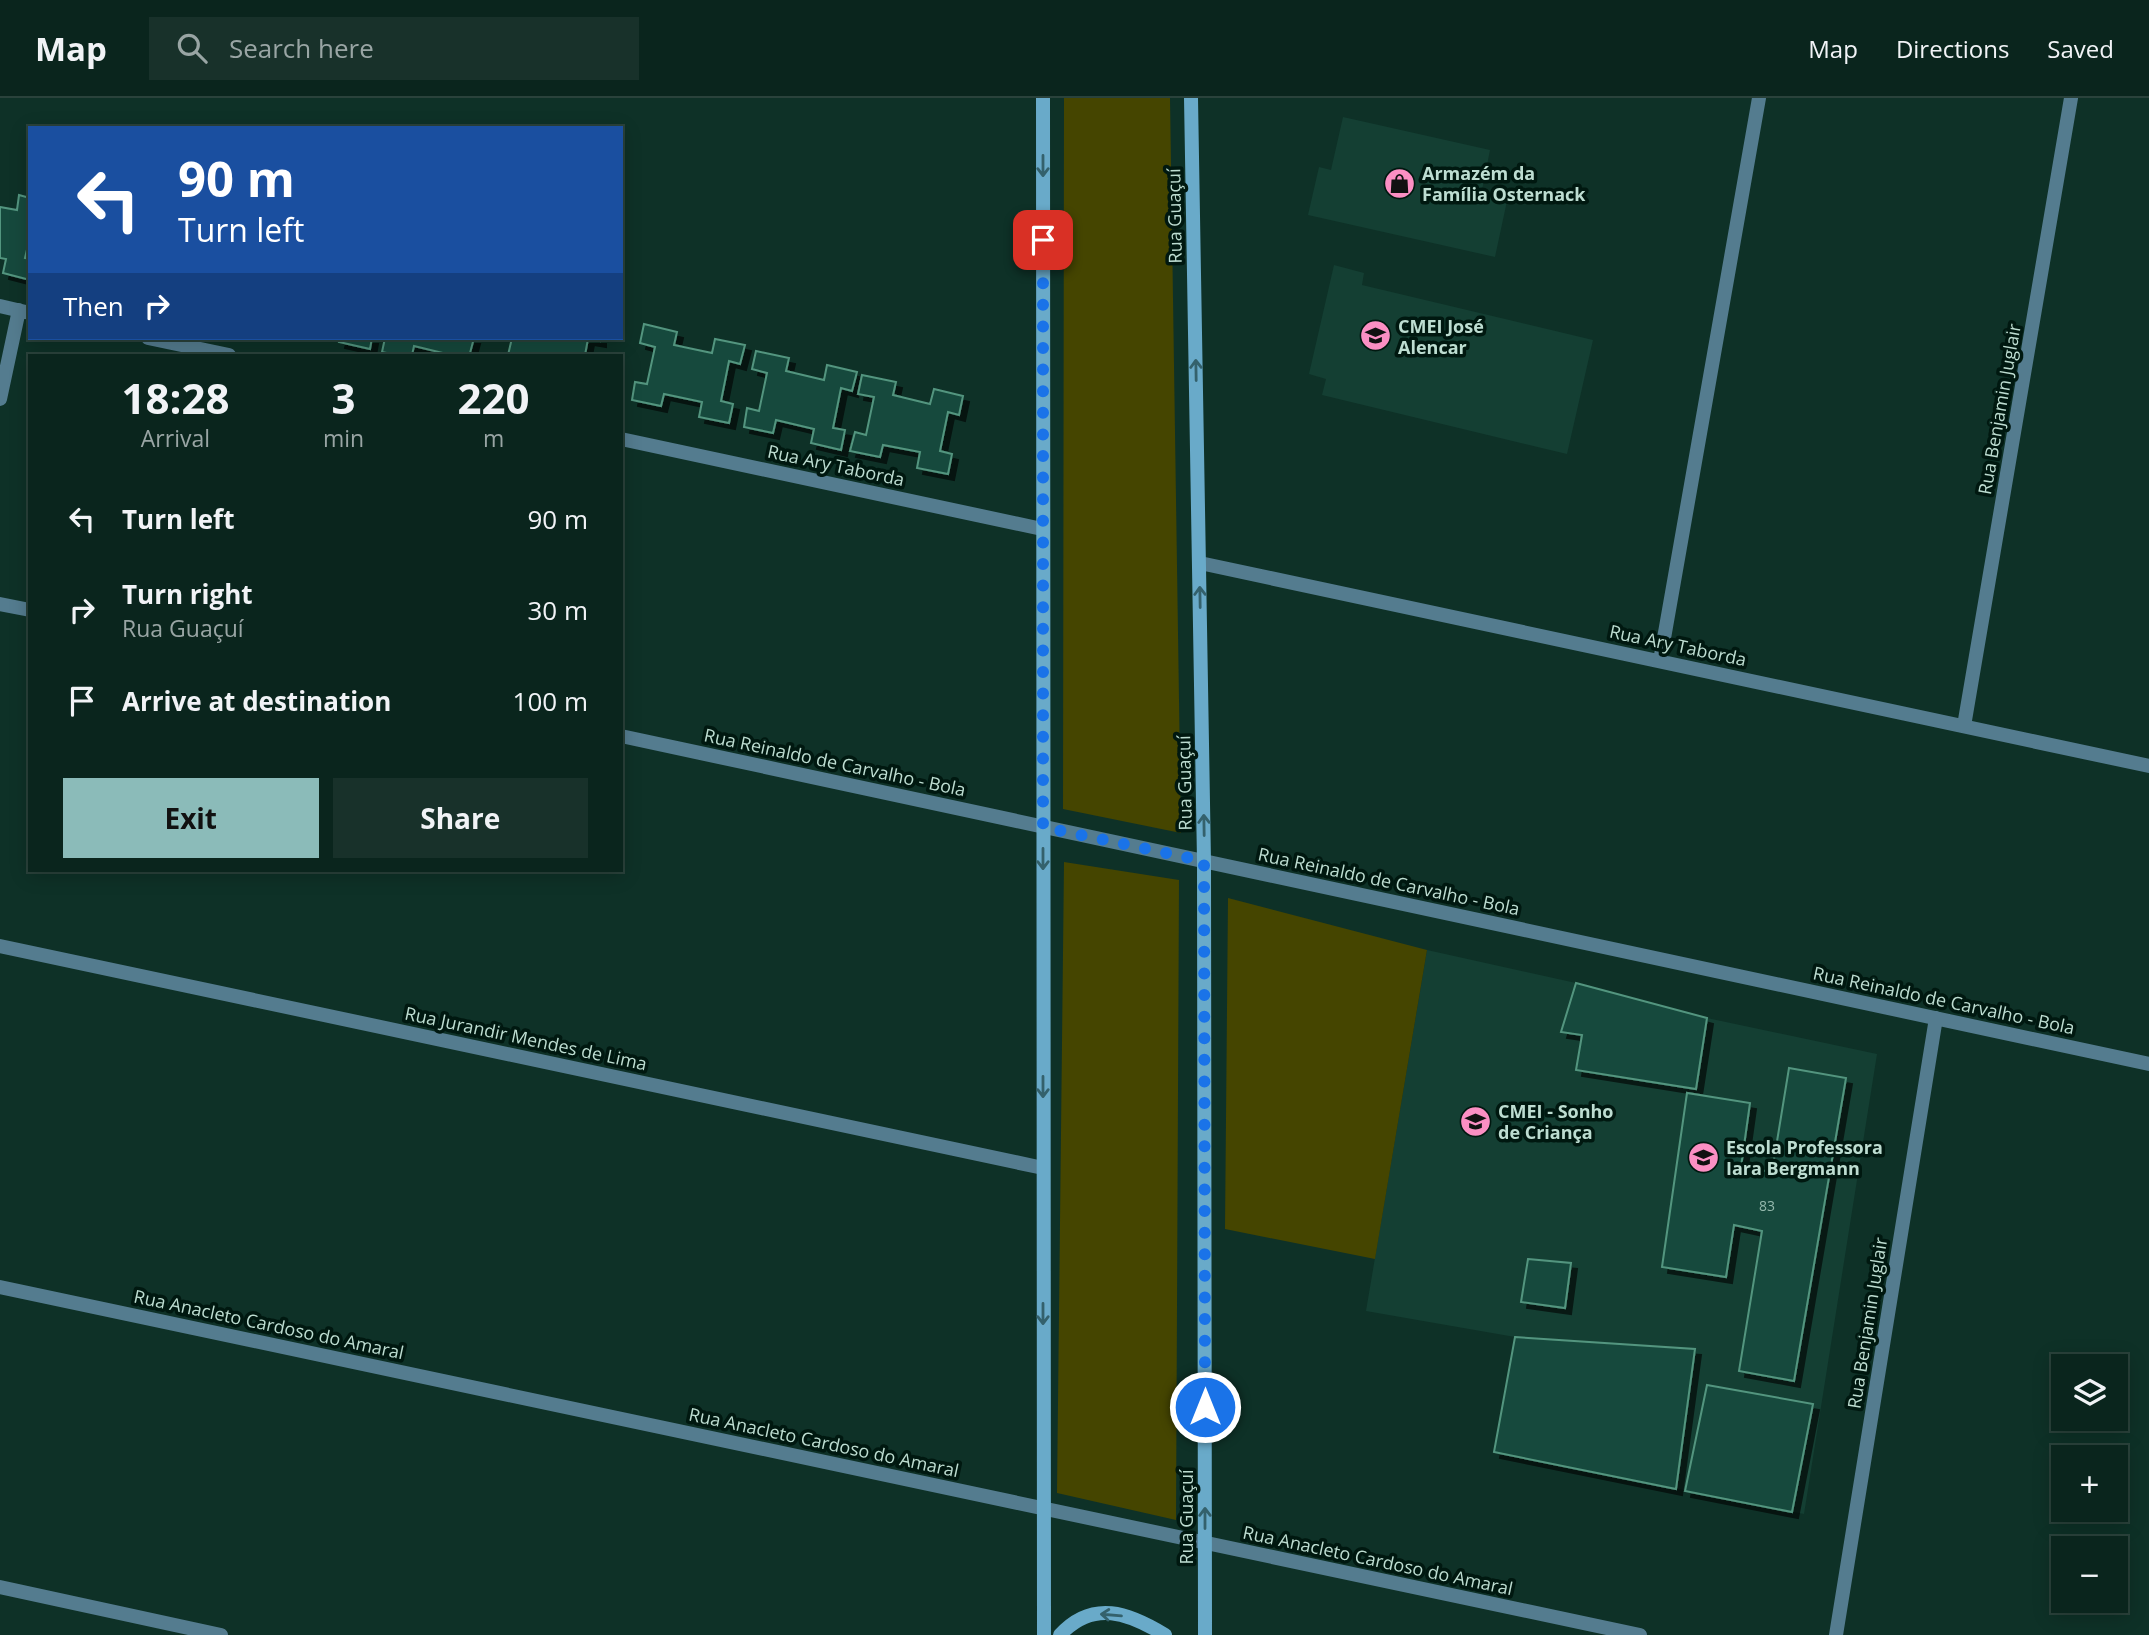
<!DOCTYPE html>
<meta charset="utf-8">
<style>
body{margin:0;font-family:"Open Sans",sans-serif;background:#18312a;color:#f1f3f6;height:100vh;display:flex;flex-direction:column;font-size:26px;white-space:nowrap}
*{box-sizing:border-box;margin:0}
p{font-size:23px;color:#99a5a4}
.icon{flex:none;width:38px;height:38px;fill:none;stroke:currentColor;stroke-width:2;stroke-linecap:round;stroke-linejoin:round}
.map{position:relative;flex:1;overflow:hidden}
.side{position:absolute;left:28px;top:256px;width:595px;height:518px;display:flex;flex-direction:column;background:#0a251d;border-radius:0px;box-shadow:0 4px 18px #0003,0 0 0 2px #2a423b}
.side>*{flex:none}
.hud{position:absolute;left:28px;top:28px;width:595px;height:214px;border-radius:0px;box-shadow:0 4px 18px #0003,0 0 0 2px #2a423b;background:#1a4fa0;color:#fff;overflow:hidden}
.tools{position:absolute;left:2051px;top:1256px;display:grid;gap:14px}
.tools a{display:grid;place-items:center;width:77px;height:77px;border-radius:0px;background:#0a251d;box-shadow:0 4px 18px #0003,0 0 0 2px #2a423b;font-size:35px}
.pin{position:absolute;display:grid;place-items:center;width:60px;height:60px;color:#fff;margin:-30px;border-radius:14px;box-shadow:0 4px 10px #0006}
.me{position:absolute;width:77px;margin:-38px;rotate:0deg;stroke-linejoin:round;filter:drop-shadow(0 0 5px #0008)}
.turn{display:flex;align-items:center;gap:24px;height:147px;padding:0 35px;font-size:32px}
.turn .icon{width:91px;height:91px;stroke-width:2.5}
.turn b{display:block;font-size:49px;line-height:60px}
.then{display:flex;align-items:center;height:66px;padding:0 35px;background:#0003;gap:14px;font-size:26px}
.eta{display:flex;justify-content:space-evenly;align-items:center;height:119px;text-align:center}
.eta b{font-size:42px;font-weight:700;line-height:49px}
.cta{display:flex;gap:14px;margin-top:auto;padding:14px 35px}
.cta a{flex:1;height:80px;border-radius:0px;background:#8bbbb9;color:#111;font-size:28px;font-weight:700;line-height:80px;text-align:center}
.cta a+a{background:#18312a;color:#f1f3f6}
ul{padding:0;list-style:none}
li{display:flex;align-items:center;gap:21px;height:91px;padding:0 35px}
li div{flex:1}
li b{display:block;font-size:26px}
li em{font-style:normal}
header{display:flex;align-items:center;gap:42px;box-sizing:border-box;height:98px;padding:0 35px;background:#0a251d;border-bottom:2px solid #2a423b}
header strong{font-size:33px}
nav{display:flex;gap:38px;margin-inline-start:auto;font-size:24px}
.search{width:490px;height:63px;background:#18312a;display:flex;align-items:center;gap:18px;box-sizing:border-box;padding:0 24px;border-radius:0px;color:#99a5a4;font-size:26px}
.map>svg:first-child{display:block}
</style>
<header>
<strong>Map</strong>
<div class="search"><svg class="icon" aria-label="search" viewBox="0 0 24 24"><circle cx="10" cy="10" r="6"/><path d="M15 15l6 6"/></svg>Search here</div>
<nav><a>Map</a><a>Directions</a><a>Saved</a></nav>
</header>
<div class="map">
<svg width="2149" height="1537" viewBox="0 0 2149 1537">
<defs>
<filter id="shadow"><feDropShadow dx="6" dy="6" stdDeviation="0" flood-color="#0009"/></filter>
</defs>
<rect width="100%" height="100%" fill="#0e3127"/>
<path fill="#143f33" d="M1343 19 1490 52 1481 97 1507 103 1495 159 1308 117 1319 69 1331 72Z
M1334 167 1364 175 1362 187 1593 242 1567 356 1322 297 1326 281 1309 276Z
M1427 852 1576 885 1707 920 1877 956 1804 1416 1494 1354 1515 1239 1366 1213Z"/>
<path fill="#454500" d="M1064 0H1170L1181 735 1063 711Z
M1064 764 1179 782 1176 1422 1057 1395Z
M1228 800 1427 852 1375 1161 1225 1131Z"/>
<path fill="#174a3c" stroke="#53957f" stroke-width="2" filter="url(#shadow)" d="M19 97 30 100V139L25 160 30 161V182L3 175 6 161 0 160V109L17 112Z
M644 226 677 234 674 247 712 255 715 241 745 247 740 266 729 263 721 303 733 306 729 325 699 319 702 304 664 296 661 308 632 302 635 284 647 286 655 249 640 245Z
M340 240H372L370 251 339 244Z
M385 240H474L470 255 482 257H451L414 248 412 257H396L382 254Z
M512 240H600V243L588 241 585 257H508Z
M756 253 789 260 786 273 824 282 827 267 857 274 852 293 841 290 833 330 845 332 841 352 811 345 814 331 776 322 773 335 744 329 747 310 759 313 767 275 752 271Z
M862 277 896 284 893 297 930 306 934 291 963 298 959 317 948 314 940 353 952 356 948 376 917 370 920 354 883 347 880 359 850 353 855 334 866 337 874 299 858 296Z
M1576 885 1707 920 1696 991 1576 972 1582 937 1561 934Z
M1789 970 1846 980 1794 1283 1739 1273 1762 1133 1734 1127 1726 1179 1662 1169 1687 995 1750 1005 1741 1069 1772 1074Z
M1528 1161 1571 1165 1565 1210 1521 1204Z
M1515 1239 1695 1251 1676 1391 1494 1354Z
M1707 1287 1813 1306 1792 1414 1685 1393Z"/>
<g fill="none" stroke-linecap="round" stroke-linejoin="round">
<path stroke="#547c8f" stroke-width="14" d="M0 208 30 215
M148 240 229 257
M0 301 19 212
M621 341 1042 431
M1200 465 2149 668
M0 506 30 512
M1660 563 1759 0
M1964 628 2071 0
M621 638 2149 966
M0 848 1043 1070
M0 1189 1640 1537
M0 1489 221 1537
M1836 1537 1936 920"/>
<path stroke="#69aac9" stroke-width="14" d="M1043 0 1044 1537
M1191 0 1204 763 1205 1537
M1060 1537C1093 1501 1129 1515 1165 1537"/>
</g>
<defs><path id="oneway-shaft" d="M-6 0H5M1.5-3L5.5 0L1.5 3" fill="none" stroke-width="1.6" stroke-linecap="round" stroke-linejoin="round" transform="scale(1.75)"/></defs>
<g stroke="#34616c">
<use href="#oneway-shaft" transform="translate(1043 68) rotate(90)"/>
<use href="#oneway-shaft" transform="translate(1196 272) rotate(-91)"/>
<use href="#oneway-shaft" transform="translate(1200 499) rotate(-91)"/>
<use href="#oneway-shaft" transform="translate(1204 727) rotate(-91)"/>
<use href="#oneway-shaft" transform="translate(1043 761) rotate(90)"/>
<use href="#oneway-shaft" transform="translate(1043 989) rotate(90)"/>
<use href="#oneway-shaft" transform="translate(1043 1216) rotate(90)"/>
<use href="#oneway-shaft" transform="translate(1205 1420) rotate(-90)"/>
<use href="#oneway-shaft" transform="translate(1111 1517) rotate(-175)"/>
</g>
<g fill="none" stroke-linecap="round" stroke-linejoin="round">
<path stroke="#1a73e8" stroke-width="12" stroke-dasharray="0 21.6" d="M1043 142V729L1204 763 1205 1309"/>
</g>
<defs>
<symbol id="shop-disc" viewBox="-11 -11 22 22"><circle r="9.5" fill="#fb8fc3" stroke="#001810"/><path d="M-5-2.5h2.3a2.7 3.5 0 0 1 5.4 0H5L5.5 6h-11ZM-1.5-2.5h3a1.5 2.3 0 0 0-3 0Z" fill="#111"/></symbol>
<symbol id="school-disc" viewBox="-11 -11 22 22"><circle r="9.5" fill="#fb8fc3" stroke="#001810"/><path d="M0-5L7-2L0 1L-7-2ZM-4 1L0 2.5L4 1V4Q0 6-4 4Z" fill="#111"/></symbol>
</defs>
<g fill-rule="evenodd">
<use href="#shop-disc" x="1382" y="68" width="35" height="35"/>
<use href="#school-disc" x="1358" y="220" width="35" height="35"/>
<use href="#school-disc" x="1458" y="1006" width="35" height="35"/>
<use href="#school-disc" x="1686" y="1042" width="35" height="35"/>
</g>
<g text-anchor="middle" dominant-baseline="central" stroke-width="7" stroke-linejoin="round" paint-order="stroke">
<g font-size="14" fill="#94b8ac">
<text x="1767" y="1107">83</text>
</g>
<g font-size="18" font-weight="bold" fill="#bdddd1" stroke="#001810" text-anchor="start">
<text x="1422" y="75">Armazém da<tspan x="1422" dy="21">Família Osternack</tspan></text>
<text x="1398" y="228">CMEI José<tspan x="1398" dy="21">Alencar</tspan></text>
<text x="1498" y="1013">CMEI - Sonho<tspan x="1498" dy="21">de Criança</tspan></text>
<text x="1726" y="1049">Escola Professora<tspan x="1726" dy="21">Iara Bergmann</tspan></text>
</g>
<g font-size="18" fill="#bdddd1" stroke="#001810">
<text transform="translate(1174 118) rotate(-91)">Rua Guaçuí</text>
<text transform="translate(1999 311) rotate(-80)">Rua Benjamin Juglair</text>
<text transform="translate(836 367) rotate(12)">Rua Ary Taborda</text>
<text transform="translate(1678 547) rotate(12)">Rua Ary Taborda</text>
<text transform="translate(835 664) rotate(12)">Rua Reinaldo de Carvalho - Bola</text>
<text transform="translate(1184 685) rotate(-91)">Rua Guaçuí</text>
<text transform="translate(1389 783) rotate(12)">Rua Reinaldo de Carvalho - Bola</text>
<text transform="translate(1944 902) rotate(12)">Rua Reinaldo de Carvalho - Bola</text>
<text transform="translate(526 940) rotate(12)">Rua Jurandir Mendes de Lima</text>
<text transform="translate(1867 1225) rotate(-81)">Rua Benjamin Juglair</text>
<text transform="translate(269 1226) rotate(12)">Rua Anacleto Cardoso do Amaral</text>
<text transform="translate(824 1344) rotate(12)">Rua Anacleto Cardoso do Amaral</text>
<text transform="translate(1186 1419) rotate(-90)">Rua Guaçuí</text>
<text transform="translate(1378 1462) rotate(12)">Rua Anacleto Cardoso do Amaral</text>
</g>
</g>
</svg>
<div class="tools">
<a><svg class="icon" aria-label="layers" viewBox="0 0 24 24"><path d="M12 4l9 5-9 5-9-5zM3 14l9 5 9-5"/></svg></a>
<a>+</a>
<a>−</a>
</div>
<div class="pin" style="left:1043px;top:142px;background:#d93025"><svg class="icon" aria-label="arrive" viewBox="0 0 24 24"><path d="M6 21V4h12l-3 4 3 4H6"/></svg></div>
<svg class="me" style="left:1205px;top:1309px" viewBox="-20 -20 40 40"><circle r="17" fill="#1a73e8" stroke="#fff" stroke-width="3"/><path d="M0-11L8 9 0 5-8 9z" fill="#fff"/></svg>
<div class="hud">
<div class="turn"><svg class="icon" aria-label="left" viewBox="0 0 24 24"><path d="M17 20v-9H6M10 6l-5 5 5 5"/></svg><div><b>90 m</b>Turn left</div></div>
<div class="then">Then<svg class="icon" aria-label="right" viewBox="0 0 24 24"><path d="M7 20v-9h11M14 6l5 5-5 5"/></svg></div>
</div>
<section class="side">
<div class="eta">
<div><b>18:28</b><p>Arrival</p></div>
<div><b>3</b><p>min</p></div>
<div><b>220</b><p>m</p></div>
</div>
<ul>
<li><svg class="icon" aria-label="left" viewBox="0 0 24 24"><path d="M17 20v-9H6M10 6l-5 5 5 5"/></svg><div><b>Turn left</b></div><em>90 m</em></li>
<li><svg class="icon" aria-label="right" viewBox="0 0 24 24"><path d="M7 20v-9h11M14 6l5 5-5 5"/></svg><div><b>Turn right</b><p>Rua Guaçuí</p></div><em>30 m</em></li>
<li><svg class="icon" aria-label="arrive" viewBox="0 0 24 24"><path d="M6 21V4h12l-3 4 3 4H6"/></svg><div><b>Arrive at destination</b></div><em>100 m</em></li>
</ul>
<div class="cta"><a>Exit</a><a>Share</a></div>
</section>
</div>
